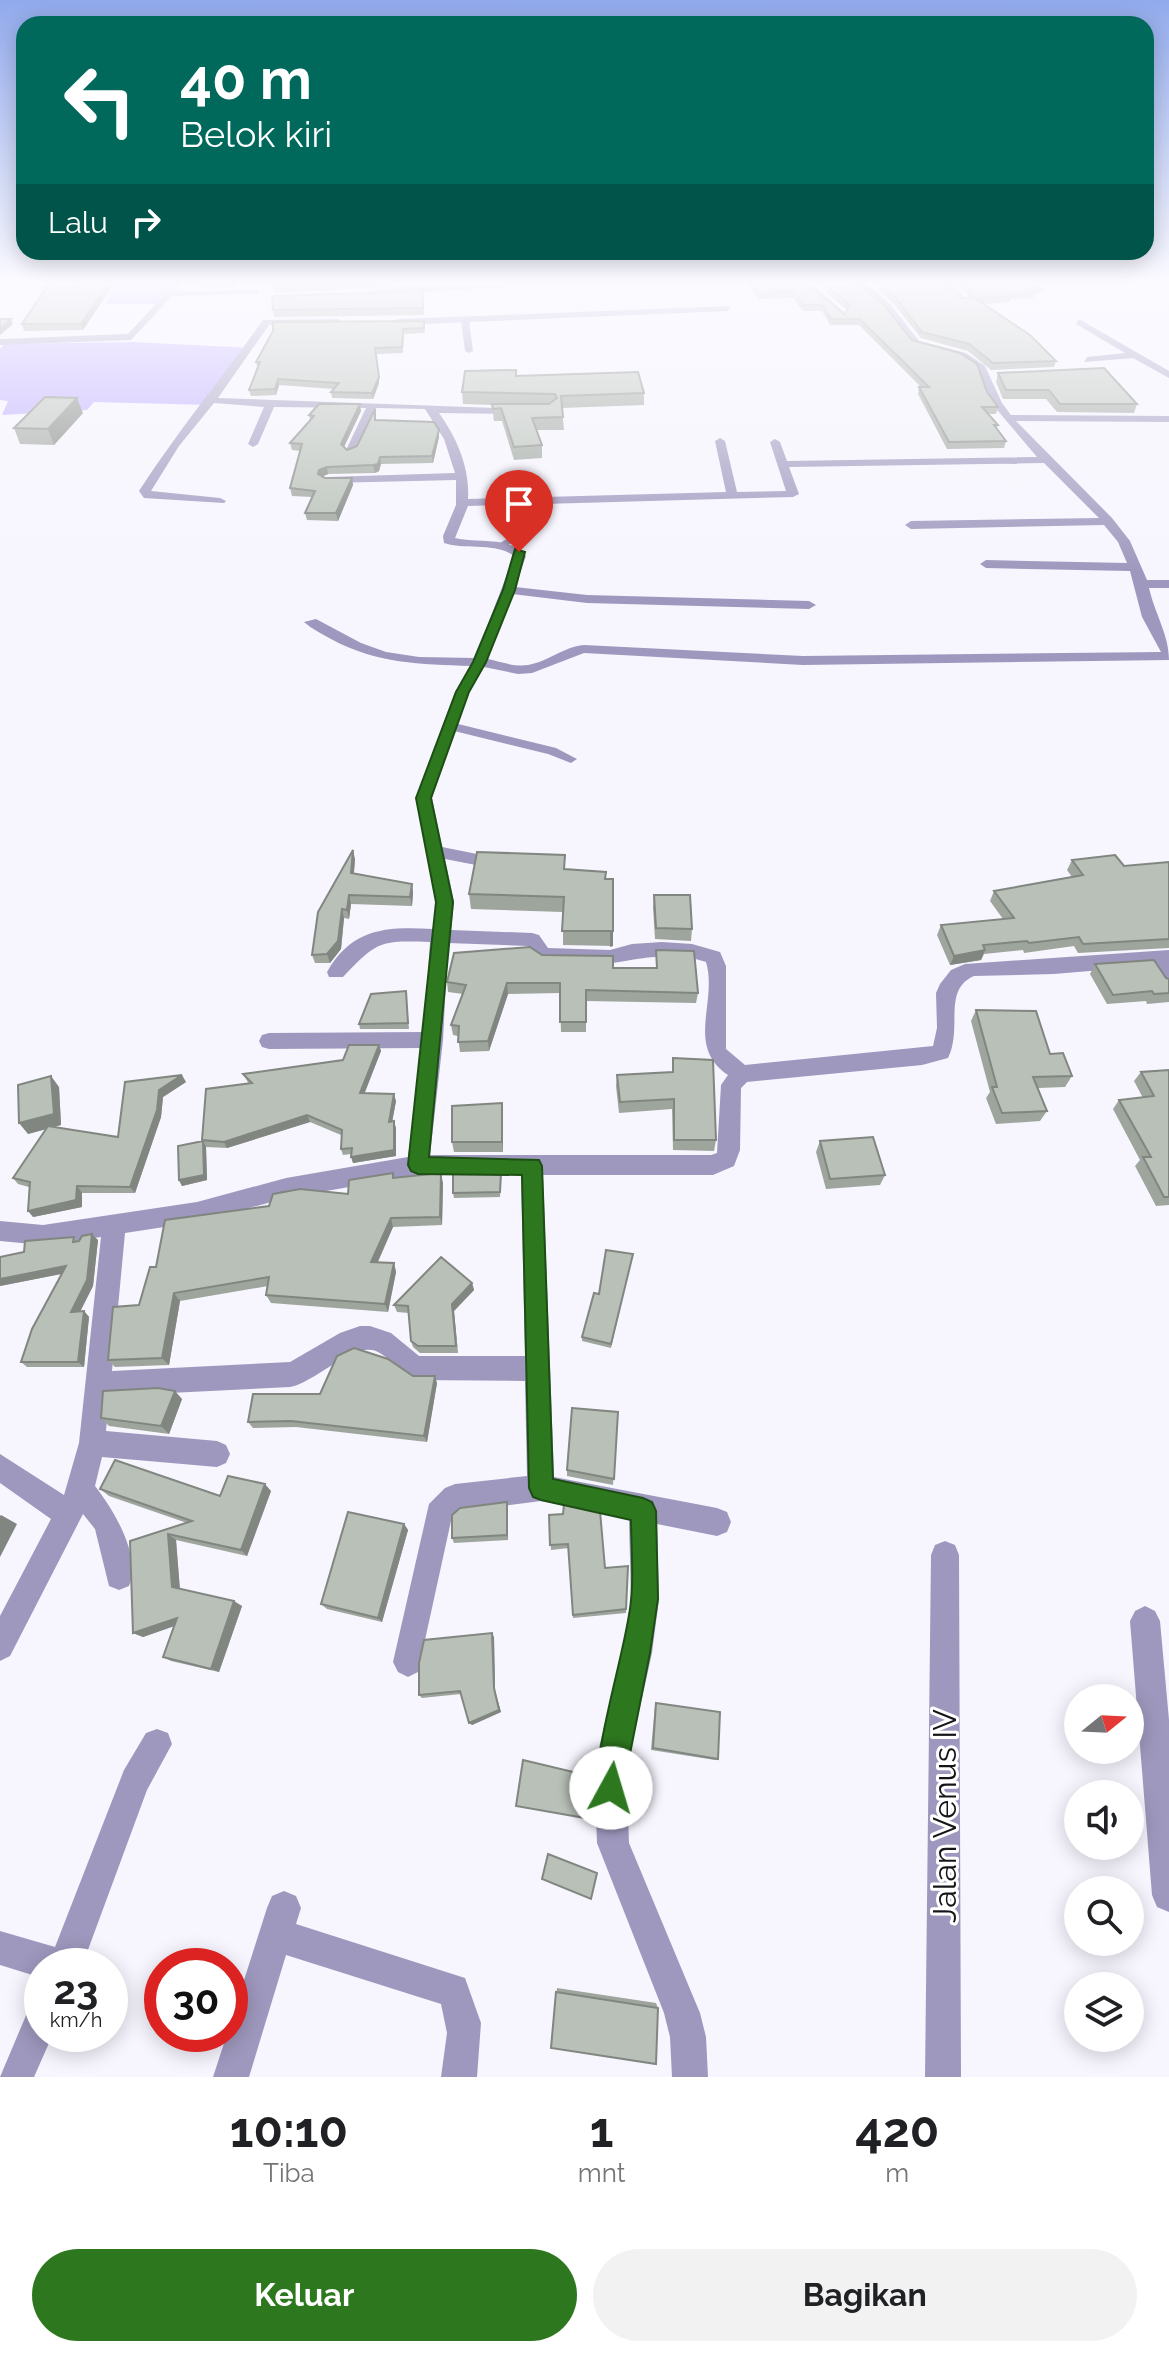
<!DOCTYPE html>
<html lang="id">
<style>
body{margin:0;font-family:Raleway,sans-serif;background:#f2f2f2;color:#202124;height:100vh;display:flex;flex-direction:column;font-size:30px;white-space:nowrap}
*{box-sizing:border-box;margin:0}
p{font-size:26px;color:#757577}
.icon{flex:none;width:44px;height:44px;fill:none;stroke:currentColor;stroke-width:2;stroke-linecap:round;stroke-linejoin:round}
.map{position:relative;height:2077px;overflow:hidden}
.side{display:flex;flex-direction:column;background:#fff;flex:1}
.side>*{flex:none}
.hud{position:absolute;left:16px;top:16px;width:1138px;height:244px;border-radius:24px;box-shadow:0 4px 20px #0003;background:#00695c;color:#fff;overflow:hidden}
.needle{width:52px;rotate:72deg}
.buttons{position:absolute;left:1064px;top:1684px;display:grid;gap:16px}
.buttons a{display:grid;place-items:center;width:80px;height:80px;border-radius:50%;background:#fff;box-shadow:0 4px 20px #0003;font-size:40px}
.speed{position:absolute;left:24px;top:1948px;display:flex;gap:16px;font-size:40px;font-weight:700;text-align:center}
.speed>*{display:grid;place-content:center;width:104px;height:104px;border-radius:50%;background:#fff;box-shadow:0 4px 20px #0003;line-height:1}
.speed small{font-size:20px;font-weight:400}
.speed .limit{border:12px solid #d22;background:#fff;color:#111}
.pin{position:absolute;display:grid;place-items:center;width:68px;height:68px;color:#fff;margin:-82px -34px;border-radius:50% 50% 50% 0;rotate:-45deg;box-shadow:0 0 8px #0007}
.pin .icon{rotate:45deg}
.me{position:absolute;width:88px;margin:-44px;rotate:6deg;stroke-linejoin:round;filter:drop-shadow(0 0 6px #0008)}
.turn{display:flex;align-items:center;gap:28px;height:168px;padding:0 32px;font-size:36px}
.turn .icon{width:104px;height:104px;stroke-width:2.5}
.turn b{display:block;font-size:56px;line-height:68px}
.then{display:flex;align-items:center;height:76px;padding:0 32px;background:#0003;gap:16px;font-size:30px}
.eta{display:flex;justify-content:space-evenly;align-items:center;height:136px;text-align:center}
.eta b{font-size:48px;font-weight:700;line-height:56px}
.primary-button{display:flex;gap:16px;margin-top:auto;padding:16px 32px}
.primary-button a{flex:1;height:92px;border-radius:48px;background:#2d781e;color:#fff;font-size:32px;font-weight:700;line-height:92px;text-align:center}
.primary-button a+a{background:#f2f2f2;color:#202124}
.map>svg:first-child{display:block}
</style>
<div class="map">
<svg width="1169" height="2077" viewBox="0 0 1169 2077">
<rect width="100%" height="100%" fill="#f7f5fe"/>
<path fill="#bba8ff" d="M119 282H179L178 291 161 304H105Z
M132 342 252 348 209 405 94 402 87 410 2 415 8 401 0 400V349L4 344Z"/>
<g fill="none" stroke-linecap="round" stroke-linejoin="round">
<path fill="#9f98be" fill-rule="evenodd" d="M465 318 469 320 473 351 469 353 465 351 461 320Z
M532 524 537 527 535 529 503 548 495 546Z
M450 722 556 748 577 759 571 763 548 754 446 729 444 726Z"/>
<path fill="#9f98be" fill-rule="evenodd" d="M0 282H16L0 285Z
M801 282H810L844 312V316H838Z
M855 282H865L891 305 919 341 966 353 985 366 1002 403 1011 415 1169 416V422L1016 421 1112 518 1130 541 1147 580H1169V588H1149C1155 614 1169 635 1169 660L803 665 584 653 532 673 518 674 484 667 469 692 432 798 442 847 482 855 485 859 476 865 445 859 454 902 451 930 532 933 539 935 548 948 610 950 632 944 662 942 692 944 720 952 726 966V1049L745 1065 933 1046 937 1028 936 993 940 984 951 970 965 964 1169 950V988L1162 986 1149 966 1054 974 974 976C942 990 963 1028 948 1058L922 1065 747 1082 741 1088 740 1150 734 1166 713 1175H543L554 1477 717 1508 727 1512 731 1522 727 1532 717 1536 657 1524 659 1599 652 1653 631 1748 627 1788 629 1843 700 2013 706 2037 708 2077H672L670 2037 664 2013 597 1843 595 1788 599 1748 622 1653 631 1599 629 1519 541 1501 461 1511 451 1521 418 1672 408 1677 398 1672 393 1662 429 1504 445 1488 455 1484 527 1476 525 1381 417 1380C399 1373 390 1357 376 1351 353 1342 316 1382 290 1387L109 1396 106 1431 217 1441 226 1445 230 1454 226 1463 217 1467 102 1457 95 1486C113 1509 142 1556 129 1586L119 1590 109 1586 95 1529 83 1514 10 1656 0 1661V1616L51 1519 0 1483V1454L64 1495 79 1443 101 1237 43 1245 0 1241V1221L43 1225 197 1202 286 1178 408 1157 422 1048 269 1049 262 1047 259 1041 262 1035 269 1033 424 1032 430 942C380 940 377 941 343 977H329L327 972C353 927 387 927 433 929L436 902 416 798 455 692 471 666C420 664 377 664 331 639 322 634 312 629 304 622L316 619 361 643 386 652 419 657 475 658 514 556C496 542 465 550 444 543L443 536 456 505V480L328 483 322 480 328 477 455 473 444 439 425 409 376 408 355 452 350 455 345 452 366 408 274 407 258 444 253 447 248 444 264 407 214 403 179 446 151 491 220 498 226 501 224 503 144 498 139 491C177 432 222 378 263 320L338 319 342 322 338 325H269L218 398 524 409V413L520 414 439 413C457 438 470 468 468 499L726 492 715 441 720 438 725 441 737 492 786 491 770 442 775 439 780 442 787 461 1037 457 992 404 978 369 960 357 913 345 885 309ZM1044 463 1099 518 911 521 905 525 911 529 1104 525 1118 542 1127 563 986 560 980 564 986 568 1130 571 1142 617 1161 652 803 656 584 645C563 647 547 662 528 665 515 667 501 662 488 659L512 594 587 603 809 609 816 605 809 601 587 595 515 587 526 556C509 535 478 544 455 538L468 506 793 497 799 494 789 467ZM448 943 527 946 536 960 543 962C565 963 591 967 612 963 644 958 674 951 706 962 718 1002 685 1046 728 1075L721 1085 717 1153 711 1155H430L443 1040ZM418 1175H521L525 1356H419L391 1333 370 1326H360L340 1333 290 1362 112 1371 125 1233 197 1222 286 1198Z
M937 282H947L970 301 963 303Z
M1025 282H1035L1045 291 1038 293Z
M412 285H499L503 287 363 296 359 293Z
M257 289 260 294 172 296 131 340 0 345V339L128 334 167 292Z
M731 306 728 311 398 325 394 322 398 319Z
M1079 319 1169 371V378L1133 358 1084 362 1087 357 1125 353 1076 324Z
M945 1541 955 1545 959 1555 961 2077H925L931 1555 935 1545Z
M1145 1606 1155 1611 1160 1621 1169 1720V1912L1157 1907 1152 1895 1130 1621 1135 1611Z
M157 1729 168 1733 172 1744 147 1790 82 1966H42V1978L0 1965V1931L55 1947 124 1770 146 1733Z
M284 1891 296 1896 301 1908 296 1924 465 1978 481 2023 477 2077H441L447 2033 441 2004 286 1955 249 2077H213L227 2034H230V2024L267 1908 272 1896Z
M42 2000V2034H53L34 2077H0L30 2006Z"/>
</g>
<path fill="#9ea59d" d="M50 282H58V287H77L72 285 71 282H115L83 330 24 331 22 324Z
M200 282H237L235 287H201Z
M272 282H392L391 287 274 293Z
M746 282H805L845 315 847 310 827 293 828 287 912 340 987 392 998 407 996 414H988L998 425 997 428 1006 441 1004 448 947 449 918 394 919 387H921L859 325H830L822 311H803L793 298 759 299Z
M952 282H1030L1038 289 1033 298 1011 299 1010 302 983 304 1056 361 1054 367 991 370 968 351 921 338 893 303 878 290 879 284 963 299 970 297Z
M423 291 424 315 274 317 273 310Z
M424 321 425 333 404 334 403 353 376 354 379 383 373 399 332 398 331 392 334 389 279 385 276 395 251 396 249 390 257 367 256 362Z
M998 373 1137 404 1134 413 1057 412 1046 399H1003L996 382Z
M516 375 644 393V405L562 408 564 430H536L542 445V458L514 460 502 421H494L492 405 463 404 462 392Z
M361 411 344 447 347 450 357 446 376 420 439 430V437L433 463 381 464 379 471 375 473 328 474 322 477 325 478H352L353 485 338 521 307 520 305 513 312 497 292 496 290 488 300 451 292 450 290 443 310 420 309 415Z
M83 413 54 445 20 444 14 428Z
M565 855V869L606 879 613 931V946L563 945V912L471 909 469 894Z
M355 859 354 873 412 884 413 893 412 906 351 904 349 919 344 918 341 949 330 963H315L312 955Z
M1072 860 1124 866 1169 862V948L1078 953 1074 946 1024 953 1023 950 984 954 981 960 950 965 937 935 941 925 1003 919 990 901 994 891 1072 877 1067 870Z
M654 895 692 929 691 941 655 939 653 907Z
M656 950 698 993 696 1003 586 1001V1032H561L560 993 508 994 489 1051 460 1052 458 1036 453 1035 451 1025 463 994 448 992 447 982 542 955 613 968H656Z
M1095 964 1169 979V1002L1147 1004 1146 1001 1107 1004 1090 974Z
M406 991 409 1029H360L359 1024Z
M976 1010 1050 1054 1072 1076 1065 1087 1038 1088 1047 1111 1040 1121 996 1124 986 1098 990 1092 971 1021Z
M379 1045 381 1051 364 1093 396 1101 392 1122 396 1128V1156L353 1163 351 1154 343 1155 341 1149V1135L310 1122 227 1148 206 1147 207 1180 182 1186 179 1180 202 1142V1140L249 1084 243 1074 343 1060Z
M673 1058 716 1140 714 1151 673 1150 672 1109 619 1113 616 1086 617 1075 672 1072Z
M1169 1070V1205L1156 1206 1135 1166 1140 1160 1113 1109 1119 1100 1143 1098 1134 1081 1141 1072Z
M125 1082H186L163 1097 161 1117 135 1193H82V1207L33 1217 29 1187 18 1184 13 1178 46 1129 28 1134 59 1087 61 1125 53 1127 118 1137Z
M503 1114V1152H454L452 1142Z
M820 1141 885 1175 880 1185 826 1189 816 1152Z
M393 1173 394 1177 443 1183 442 1225 393 1227 378 1262 394 1263 396 1272 388 1312 271 1303 266 1295 268 1286 180 1301 169 1365 115 1367 108 1360 139 1305 156 1267 269 1206 348 1194Z
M501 1178 500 1197 454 1198 453 1193Z
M74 1237 78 1241 98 1240 93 1286 80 1311H84L89 1317 84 1367H27L21 1362 61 1274 0 1286 24 1252Z
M633 1254 611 1348 582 1341V1337L599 1294Z
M472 1283 474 1290 454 1311 458 1353H420L413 1347 411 1341 409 1313 397 1312 394 1305Z
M413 1376 437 1383 427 1442 296 1427 253 1428 248 1422 320 1394Z
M182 1399 169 1434 109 1426 101 1418Z
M618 1412 613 1485 567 1476V1470Z
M100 1489 220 1496 271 1491 247 1556 176 1540 180 1589 242 1606 219 1672 171 1661 163 1657 174 1626 143 1637 133 1633 130 1541 187 1523 109 1496Z
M507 1502 508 1508V1540L454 1543 452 1538Z
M549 1515 605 1568 626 1609V1613L573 1618 569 1548 551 1550Z
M404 1524 408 1530 382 1622 327 1609 321 1604Z
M494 1637 495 1691 501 1712 472 1725 461 1694 422 1698 419 1695Z
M656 1703 718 1759 715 1760 651 1750 655 1705Z
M557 1988 656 2003 658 2008 551 2048Z"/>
<path fill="#818680" d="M109 282H115L83 330 81 324Z
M11 319 13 324 0 335V328Z
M379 377V383L373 399 372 393Z
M278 379 279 385 276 395 275 389Z
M77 398 83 413 54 445 48 429Z
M360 404 361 411 342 451 341 444Z
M439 430V437L433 463 432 456Z
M380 457 381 464 379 471 375 473 373 465Z
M327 467 328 474 321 477 318 474 319 470Z
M352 478 353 485 338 521 336 513Z
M353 850 355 859 353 882 351 873Z
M412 884 413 893 412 906 410 897Z
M349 895 351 904 349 919 347 910Z
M342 909 344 918 341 949 330 963 327 954Z
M613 931V946L610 947V932Z
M985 950 981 960 950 965 954 956Z
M507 983 508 994 489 1051 488 1041Z
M379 1045 381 1051 362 1100 360 1093Z
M182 1075 186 1082 163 1097 161 1117 135 1193 130 1187 159 1090Z
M51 1076 59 1087 61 1125 28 1134 19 1123Z
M394 1094 396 1101 391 1128 389 1122Z
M502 1103 503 1114V1152L502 1142Z
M307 1115 310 1122 227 1148 224 1142Z
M394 1121 396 1128V1156L353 1163 351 1157Z
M203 1141 206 1147 207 1180 182 1186 179 1180Z
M441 1173 443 1183 442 1225 440 1217Z
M77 1186 82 1193V1207L33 1217 28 1211Z
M391 1218 393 1227 374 1270 371 1262Z
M92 1234 98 1240 93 1286 77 1318 71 1312Z
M394 1263 396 1272 388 1312 385 1304Z
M66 1266 71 1272 0 1286V1279Z
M472 1283 474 1290 454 1311 458 1353 452 1304Z
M174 1293 180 1301 169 1365 162 1358Z
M84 1311 89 1317 84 1367 78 1362Z
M435 1376 437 1383 427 1442 424 1436Z
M175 1391 182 1399 169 1434 161 1426Z
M265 1484 271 1491 247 1556 241 1550Z
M507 1502 508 1508V1540L507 1535Z
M1 1515 17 1524 0 1557V1516Z
M404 1524 408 1530 382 1622 378 1618Z
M168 1534 176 1540 180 1592 172 1587Z
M234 1601 242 1606 219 1672 211 1669Z
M177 1618 186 1622 143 1637 133 1633Z
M492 1633 494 1637 495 1691 501 1712 472 1725 469 1723 494 1688Z"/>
<path fill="#b8c0b7" stroke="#818680" stroke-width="2" d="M50 282H56L57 287H80L83 284 79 282H109L81 324H22Z
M272 282H331L272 285Z
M751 282H805L845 315 849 304 828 287 859 284 884 305 912 340 960 353 977 364 987 392 998 407H982L998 425H994L1006 441 949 442 919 387H929L860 319H831L823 305H804L794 291 759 293Z
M890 282H943L963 299 974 296 973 293 961 282H1030L1038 289H1031L1035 292 1009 294 1012 296 975 298 1030 335 1056 361 993 363 969 344 922 332 895 297 879 284Z
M423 291V308L273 310 272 296Z
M0 319H11L0 328Z
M424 321V328L403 329 402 347 375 348 379 377 372 393 331 392 339 383 278 379 275 389 249 390 260 362H256L273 331V322Z
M1104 368 1137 404H1060L1049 390H1006L998 373Z
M516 370V376L638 372 644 393 561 396 563 417 532 418 542 445 514 447 501 408 493 409 492 404H549L557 398 555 394 462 392 465 371Z
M45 397 77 398 48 429 14 428Z
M319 404H360L341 444 347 450 357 446 375 409V420L434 422 439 430 432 456 380 457 378 464 373 465 327 467 319 470 318 474 325 478H352L336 513H305L315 491 290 488 302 444 290 443 314 416 309 415Z
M353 850 351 873 412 884 410 897 349 895 347 910 342 909 338 941 327 954 312 955 318 912Z
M477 852 565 855 564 869 606 872 605 879H613V931H562L564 897 469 894Z
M1115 855 1124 866 1169 862V939L1083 944 1079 937 1029 943 1027 941 983 945 985 950 954 956 941 925 1014 918 994 891 1083 875 1072 860Z
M654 895H690L692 929 656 928Z
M530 947 542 955 613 956V968H657L656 950 694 951 698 993 586 990V1022H560V983H507L488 1041 458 1042 459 1026 451 1025 466 985 447 982 454 953Z
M1154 960 1166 978 1169 979V993L1154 994 1152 991 1113 995 1095 964Z
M406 991 408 1023 359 1024 371 994Z
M976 1010 1036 1011 1050 1054 1063 1053 1072 1076 1033 1077 1047 1111 1002 1113 992 1087H997Z
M349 1045H379L360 1093 394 1094 389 1122 394 1121V1150L351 1157 352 1148 341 1149 342 1130 307 1115 224 1142 202 1140 206 1089 252 1083 243 1074 343 1060Z
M673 1058 713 1060 716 1140H674V1099L620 1102 617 1075 673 1072Z
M1169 1070V1197H1164L1143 1157H1151L1119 1100 1154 1096 1141 1072Z
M182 1075 159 1090 157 1110 130 1187 77 1186 76 1200 28 1211 30 1182 13 1178 48 1126 118 1137 125 1082Z
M51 1076 54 1114 19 1123 18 1085Z
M502 1103V1142H452V1106Z
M873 1137 885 1175 830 1179 820 1141Z
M203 1141 204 1175 179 1180 178 1146Z
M393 1173V1178L441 1173 440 1217 391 1218 371 1262 394 1263 385 1304 266 1295 269 1277 174 1293 162 1358 108 1360 113 1307 139 1305 150 1267H156L165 1220 269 1206 273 1194 300 1189 348 1194 349 1180Z
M453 1173H501L500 1192 453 1193Z
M92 1234 87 1280 71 1312 84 1311 78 1362H21L32 1329 66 1266 0 1279V1257L24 1252 25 1241 74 1237 73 1242 79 1241 82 1236Z
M606 1250 633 1254 611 1344 582 1337 594 1293 599 1294Z
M441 1257 472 1283 452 1304 456 1346H418L411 1341 408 1306 394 1305Z
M354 1348 388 1359 413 1376H435L424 1436 291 1421 248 1422 253 1394H320L337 1356Z
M158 1388 175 1391 161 1426 101 1418 103 1391Z
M572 1408 618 1412 614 1479 567 1470Z
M115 1460 220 1496 228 1476 265 1484 241 1550 168 1534 172 1587 234 1601 211 1669 163 1657 177 1618 133 1633 130 1541 192 1521 100 1489Z
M507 1502V1535L452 1538V1515L460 1508Z
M564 1504 600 1511 605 1568 628 1566 626 1609 573 1615 568 1544 550 1545 549 1515 563 1514Z
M348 1512 404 1524 378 1618 321 1604Z
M492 1633 494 1688 499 1710 469 1723 460 1691 419 1695V1663L424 1640Z
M656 1703 720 1712 718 1759 653 1748Z
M523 1760 590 1776 585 1818 516 1806Z
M548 1854 597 1873 591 1899 542 1879Z
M556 1992 658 2008 656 2064 551 2048Z"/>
<linearGradient id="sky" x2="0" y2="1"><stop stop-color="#91aaec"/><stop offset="0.49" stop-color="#fbfaff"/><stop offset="1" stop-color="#fbfaff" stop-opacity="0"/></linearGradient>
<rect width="1169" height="573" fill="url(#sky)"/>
<path fill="#2d781e" stroke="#1d4e14" stroke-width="2" d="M515 549 525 552 515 590 486 662 469 692 431 798 453 902 429 1157 539 1160 542 1166 553 1479 643 1498 652 1502 656 1511 658 1599 650 1653 621 1799 611 1803 600 1799C587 1766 628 1645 631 1600 634 1574 631 1547 631 1520L541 1500 533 1497 529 1488 522 1175 418 1174 411 1171 408 1165 436 902 416 798 456 692 473 662 503 590Z"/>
<g text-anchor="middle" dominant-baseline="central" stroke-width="6" stroke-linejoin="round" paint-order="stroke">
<g font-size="32" fill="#151418" stroke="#fff">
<text transform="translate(944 1816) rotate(-90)">Jalan Venus IV</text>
</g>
</g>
</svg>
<div class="buttons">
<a><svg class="needle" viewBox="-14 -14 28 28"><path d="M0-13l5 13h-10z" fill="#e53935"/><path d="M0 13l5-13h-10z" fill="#757577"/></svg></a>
<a><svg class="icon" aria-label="sound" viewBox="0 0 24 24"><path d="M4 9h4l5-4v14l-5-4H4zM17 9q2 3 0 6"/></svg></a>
<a><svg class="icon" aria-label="search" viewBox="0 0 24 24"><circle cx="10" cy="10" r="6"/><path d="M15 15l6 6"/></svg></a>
<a><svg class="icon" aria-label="layers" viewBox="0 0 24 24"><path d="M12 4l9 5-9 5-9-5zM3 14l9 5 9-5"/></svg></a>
</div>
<div class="speed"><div>23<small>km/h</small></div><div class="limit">30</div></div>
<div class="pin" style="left:519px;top:552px;background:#d93025"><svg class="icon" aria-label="arrive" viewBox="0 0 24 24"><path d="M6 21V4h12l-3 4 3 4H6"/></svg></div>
<svg class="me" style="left:611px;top:1788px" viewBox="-20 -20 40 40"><circle r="19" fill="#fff"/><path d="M0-13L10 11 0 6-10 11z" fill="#2d781e"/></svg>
<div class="hud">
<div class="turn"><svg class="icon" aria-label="left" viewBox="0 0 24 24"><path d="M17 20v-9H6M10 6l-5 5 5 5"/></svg><div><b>40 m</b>Belok kiri</div></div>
<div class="then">Lalu<svg class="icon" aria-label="right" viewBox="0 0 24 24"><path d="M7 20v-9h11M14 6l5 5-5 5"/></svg></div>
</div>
</div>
<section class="side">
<div class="eta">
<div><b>10:10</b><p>Tiba</p></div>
<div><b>1</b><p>mnt</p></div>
<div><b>420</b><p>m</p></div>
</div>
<div class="primary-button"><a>Keluar</a><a>Bagikan</a></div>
</section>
